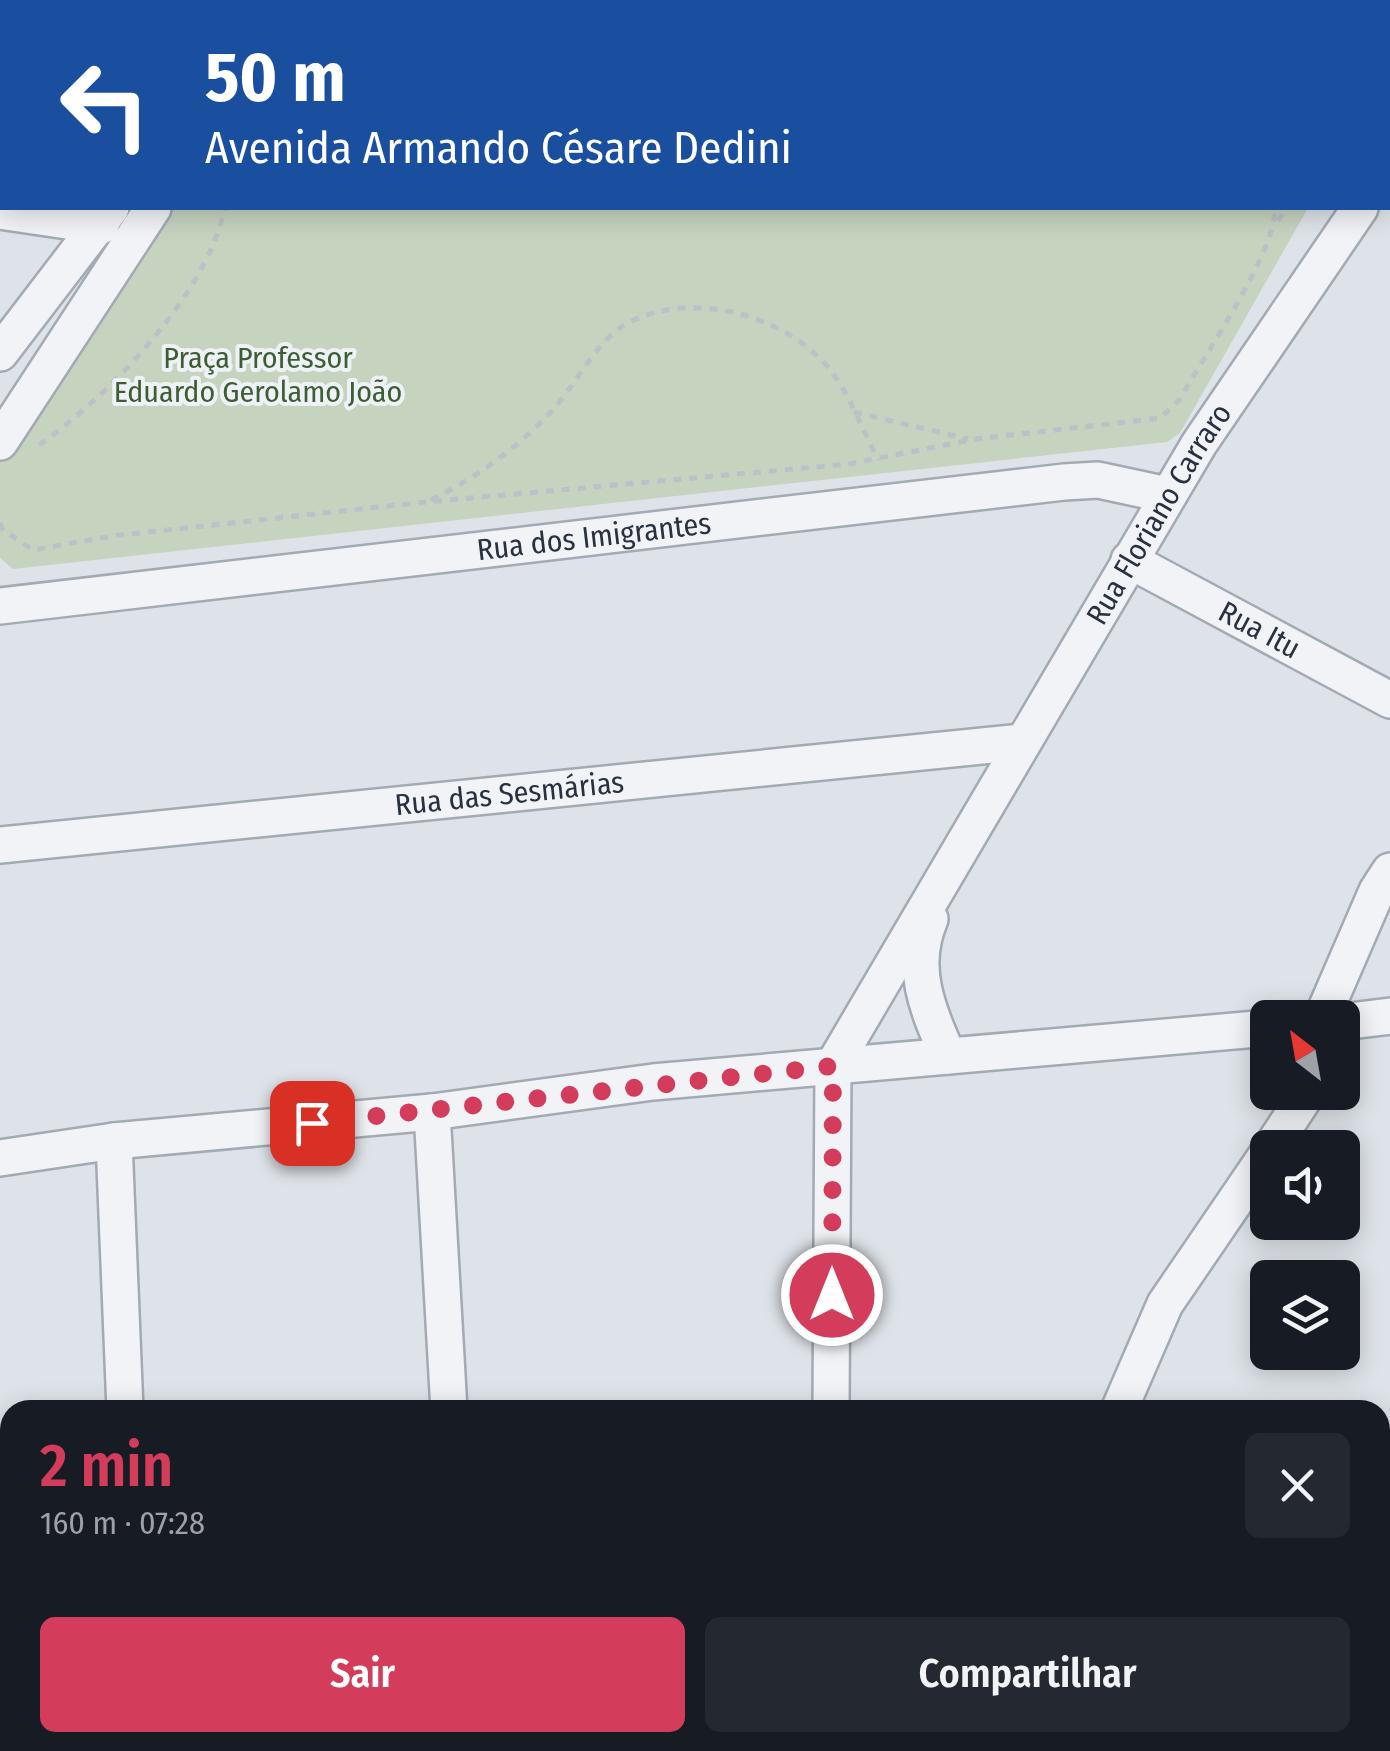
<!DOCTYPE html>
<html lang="pt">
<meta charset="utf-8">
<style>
body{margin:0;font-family:"Fira Sans Condensed",sans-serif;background:#242831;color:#f1f3f6;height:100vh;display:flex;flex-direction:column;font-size:38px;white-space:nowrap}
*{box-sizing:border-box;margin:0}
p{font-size:32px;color:#9ea1a6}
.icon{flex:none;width:55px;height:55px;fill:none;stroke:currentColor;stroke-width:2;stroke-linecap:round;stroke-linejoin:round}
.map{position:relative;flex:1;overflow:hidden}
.drawer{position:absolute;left:0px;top:1400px;width:1390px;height:352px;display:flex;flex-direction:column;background:#171b24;border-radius:30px 30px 0 0;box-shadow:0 5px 25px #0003}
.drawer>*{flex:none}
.top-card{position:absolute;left:0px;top:0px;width:1390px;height:210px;box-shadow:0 5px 25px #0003;background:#1a4fa0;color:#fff;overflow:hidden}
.needle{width:65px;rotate:329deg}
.fabs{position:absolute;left:1250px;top:1000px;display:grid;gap:20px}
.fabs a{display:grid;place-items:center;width:110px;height:110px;border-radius:15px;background:#171b24;box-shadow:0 5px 25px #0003;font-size:50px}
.pin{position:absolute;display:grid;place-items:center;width:85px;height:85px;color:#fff;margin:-42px;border-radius:20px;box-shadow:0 5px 15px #0006}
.me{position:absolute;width:110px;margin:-55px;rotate:0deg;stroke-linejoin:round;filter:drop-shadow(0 0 8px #0008)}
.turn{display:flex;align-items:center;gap:35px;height:210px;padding:0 40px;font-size:45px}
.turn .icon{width:130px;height:130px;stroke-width:2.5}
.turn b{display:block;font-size:70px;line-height:85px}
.round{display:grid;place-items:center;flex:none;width:105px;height:105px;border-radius:15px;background:#242831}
.summary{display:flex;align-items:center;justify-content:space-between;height:170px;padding:0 40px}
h1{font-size:60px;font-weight:600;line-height:75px;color:#d43c5b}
.cta{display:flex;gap:20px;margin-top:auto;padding:20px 40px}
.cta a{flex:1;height:115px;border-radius:15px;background:#d43c5b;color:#fff;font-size:40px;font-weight:600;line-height:115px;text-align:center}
.cta a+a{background:#242831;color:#f1f3f6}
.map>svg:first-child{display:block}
</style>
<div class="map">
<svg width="1390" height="1751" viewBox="0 0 1390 1751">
<rect width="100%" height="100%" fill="#dee3e9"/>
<path fill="#c5d3bf" d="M1153 0H1390V67L1388 71V2H1125Z
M170 208H1308L1180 433 1167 442 13 569 0 558V453Z"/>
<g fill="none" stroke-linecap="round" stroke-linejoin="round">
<defs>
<g id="minor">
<path d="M200 0V2"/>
<path d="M329 0 330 2"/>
<path d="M292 2 294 0"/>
<path d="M915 2 944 0"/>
<path d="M1388 167 1390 164"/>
<path d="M0 211 101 226"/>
<path d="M0 353 111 208"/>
<path d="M0 442 153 208"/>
<path id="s1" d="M1129 560 1390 700"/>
<path id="s2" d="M0 606 1064 482 1098 480 1168 495"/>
<path id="s3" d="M0 845 1022 742"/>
<path d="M930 919C909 968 928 1010 948 1056"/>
<path d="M1322 1018 1377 891 1390 871"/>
<path d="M1342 1022 1390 1016"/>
<path d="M432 1112 449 1410"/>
<path d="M114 1141 125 1410"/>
<path d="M1271 1148 1308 1092"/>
<path d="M0 1158 114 1141 432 1112 653 1082 1268 1028"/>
<path id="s4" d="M831 1410 833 1066 1199 444 1360 208"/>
<path d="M1119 1410 1165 1304 1268 1153"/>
<path d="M138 1742 139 1751"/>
<path d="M467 1742 468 1751"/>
<path d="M1121 1742V1751"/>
<path d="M830 1751V1742"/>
</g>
</defs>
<use href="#minor" stroke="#a3aab3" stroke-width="40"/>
<path stroke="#bcc1c7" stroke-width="5" stroke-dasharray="8 8" stroke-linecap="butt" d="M1380 0 1383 2
M1335 2 1345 0
M1388 9 1390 19
M1388 36 1390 32
M1278 221 1286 208
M854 412 968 439
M39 445C111 394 206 295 225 208
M431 500C479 476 521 446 557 405 577 381 599 339 626 324 690 288 788 315 832 372 851 398 864 432 878 460
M0 523 3 530 33 550 112 536 416 503 849 464 976 439 1161 418 1180 399C1202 359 1280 246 1274 208"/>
<use href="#minor" stroke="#f1f3f7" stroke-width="35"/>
</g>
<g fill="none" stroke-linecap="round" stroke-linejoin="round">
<path stroke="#d43c5b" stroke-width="18" stroke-dasharray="0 32.4" d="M312 1123 833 1066 832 1295"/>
</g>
<g text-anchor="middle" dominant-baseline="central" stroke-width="8" stroke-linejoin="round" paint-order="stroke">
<g font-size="30" fill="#3d5d33" stroke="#eef2f6">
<text x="258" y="358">Praça Professor<tspan x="258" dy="34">Eduardo Gerolamo João</tspan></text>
</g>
<g font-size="30" fill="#273140" stroke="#eef2f6">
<text stroke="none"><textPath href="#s4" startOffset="985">Rua Floriano Carraro</textPath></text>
<text stroke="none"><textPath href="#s2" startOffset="598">Rua dos Imigrantes</textPath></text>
<text stroke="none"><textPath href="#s1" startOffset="148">Rua Itu</textPath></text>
<text stroke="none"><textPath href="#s3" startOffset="512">Rua das Sesmárias</textPath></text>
</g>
</g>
</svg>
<div class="fabs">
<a><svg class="needle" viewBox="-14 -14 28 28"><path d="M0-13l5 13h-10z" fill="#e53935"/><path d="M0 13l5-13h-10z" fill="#9ea1a6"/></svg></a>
<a><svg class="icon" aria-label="sound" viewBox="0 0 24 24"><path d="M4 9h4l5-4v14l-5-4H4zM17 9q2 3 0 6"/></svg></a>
<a><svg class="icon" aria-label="layers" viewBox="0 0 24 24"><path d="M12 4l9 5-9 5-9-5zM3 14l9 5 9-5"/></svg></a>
</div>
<div class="pin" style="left:312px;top:1123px;background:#d93025"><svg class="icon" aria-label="arrive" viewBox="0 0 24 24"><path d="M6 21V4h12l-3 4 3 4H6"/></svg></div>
<svg class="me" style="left:832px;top:1295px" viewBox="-20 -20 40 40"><circle r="17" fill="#d43c5b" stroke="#fff" stroke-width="3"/><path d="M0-11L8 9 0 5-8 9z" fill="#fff"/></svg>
<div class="top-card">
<div class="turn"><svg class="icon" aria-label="left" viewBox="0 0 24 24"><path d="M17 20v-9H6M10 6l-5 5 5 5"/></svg><div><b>50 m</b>Avenida Armando Césare Dedini</div></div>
</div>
<section class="drawer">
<div class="summary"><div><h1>2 min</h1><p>160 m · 07:28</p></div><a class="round"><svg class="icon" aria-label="close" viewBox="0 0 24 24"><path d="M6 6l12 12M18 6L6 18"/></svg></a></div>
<div class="cta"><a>Sair</a><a>Compartilhar</a></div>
</section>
</div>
